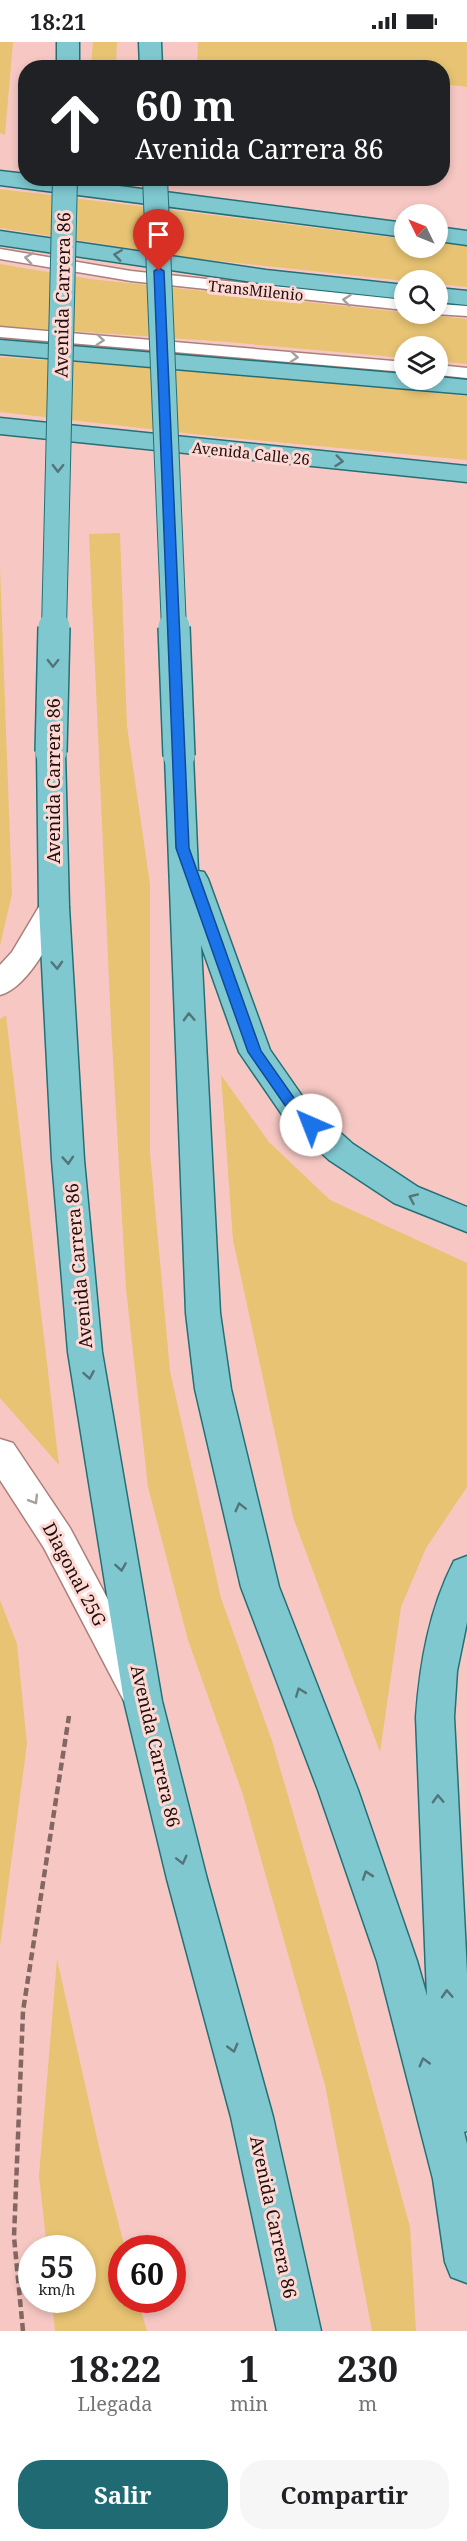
<!DOCTYPE html>
<html lang="es">
<style>
body{margin:0;font-family:"Noto Serif",serif;background:#f6f6f6;color:#202124;height:100vh;display:flex;flex-direction:column;font-size:22px;white-space:nowrap}
*{box-sizing:border-box;margin:0}
p{font-size:20px;color:#757577}
.icon{flex:none;width:33px;height:33px;fill:none;stroke:currentColor;stroke-width:2;stroke-linecap:round;stroke-linejoin:round}
.map{position:relative;height:2289px;overflow:hidden}
.details{display:flex;flex-direction:column;background:#fff;flex:1}
.details>*{flex:none}
.banner{position:absolute;left:18px;top:18px;width:432px;height:126px;border-radius:24px;box-shadow:0 3px 9px #0003;background:#202124;color:#fff;overflow:hidden}
.needle{width:39px;rotate:313deg}
.fabs{position:absolute;left:394px;top:162px;display:grid;gap:12px}
.fabs a{display:grid;place-items:center;width:54px;height:54px;border-radius:50%;background:#fff;box-shadow:0 3px 9px #0003;font-size:30px}
.speed{position:absolute;left:18px;top:2193px;display:flex;gap:12px;font-size:30px;font-weight:700;text-align:center}
.speed>*{display:grid;place-content:center;width:78px;height:78px;border-radius:50%;background:#fff;box-shadow:0 3px 9px #0003;line-height:1}
.speed small{font-size:15px;font-weight:400}
.speed .limit{border:9px solid #d22;background:#fff;color:#111}
.pin{position:absolute;display:grid;place-items:center;width:51px;height:51px;color:#fff;margin:-62px -26px;border-radius:50% 50% 50% 0;rotate:-45deg;box-shadow:0 0 6px #0007}
.pin .icon{rotate:45deg}
.me{position:absolute;width:66px;margin:-33px;rotate:316deg;stroke-linejoin:round;filter:drop-shadow(0 0 4px #0008)}
.turn{display:flex;align-items:center;gap:21px;height:126px;padding:0 18px;font-size:27px}
.turn .icon{width:78px;height:78px;stroke-width:2.5}
.turn b{display:block;font-size:42px;line-height:51px}
.eta{display:flex;justify-content:space-evenly;align-items:center;height:102px;text-align:center}
.eta b{font-size:36px;font-weight:700;line-height:42px}
.primary-button{display:flex;gap:12px;margin-top:auto;padding:12px 18px}
.primary-button a{flex:1;height:69px;border-radius:24px;background:#1f6a73;color:#fff;font-size:24px;font-weight:700;line-height:69px;text-align:center}
.primary-button a+a{background:#f6f6f6;color:#202124}
.status{display:flex;justify-content:space-between;align-items:center;height:42px;padding:0 30px;background:#fff;direction:ltr}
.status svg{height:16px;fill:currentColor}
.map>svg:first-child{display:block}
</style>
<div class="status"><b>18:21</b><svg viewBox="0 0 49 12"><path d="M0 12V9h3v3zM5 12V6h3v6zM10 12V3h3v9zM15 12V0h3v12zM26 1h20v11H26zM47 4h2v5h-2z"/></svg></div>
<div class="map">
<svg width="467" height="2289" viewBox="0 0 467 2289">
<rect width="100%" height="100%" fill="#f7c8c3"/>
<path fill="#e7c373" d="M0 0H13L5 93 0 91Z
M93 0H117L116 25H91Z
M198 0H467V45L443 42 442 26 197 25Z
M0 147 405 197V206H438V200L467 203V245L438 242V238L405 239 191 216 0 186Z
M0 222 90 237 467 277V322L438 319V304H405V316L227 300 0 284Z
M0 315 229 331 467 354V418L211 394 0 370Z
M120 491 127 684 150 842V1110L170 1329 221 1556 272 1699 349 1962 410 2185 416 2289H372L325 2043 243 1753 188 1598 148 1445 126 1247 111 982 89 492Z
M0 525 12 852 0 904Z
M6 973 59 1423 0 1356V977Z
M221 1033 269 1100 330 1158 467 1221V1445L426 1506 401 1565 380 1710 293 1475 233 1198Z
M0 1558 17 1602 27 1702 0 1904Z
M57 1917 102 2118 125 2206H122V2258H138L147 2289H55L52 2258H82V2206H47L39 2134Z"/>
<g fill="none" stroke-linecap="round" stroke-linejoin="round">
<defs>
<path id="service" d="M0 207 131 229 405 258V268L131 239 0 217Z
M438 262 467 264V274L435 272H438Z
M0 285 405 320V330L0 295Z
M438 323 467 326V336L438 333Z"/>
<path id="tertiary" d="M54 855 65 858 69 865C54 891 30 945 0 953V923L12 910 43 858Z
M0 1397 13 1401 70 1486 156 1648 150 1659 137 1664 124 1659 44 1506 0 1438Z"/>
<path id="primary" d="M57 0H79V26H57Z
M139 0H161L162 26H140Z
M0 129 26 132V136H57L405 181V195L0 143Z
M438 185 467 189V203L438 199Z
M0 189 266 228 405 243V257L266 242 0 203Z
M438 246 467 249V263L438 260Z
M0 298 405 332V338H438V335L467 338V352L0 312Z
M0 376 467 424V440L0 392Z
M51 701 61 704 65 710 69 865 84 1118 102 1310 162 1659 207 1837 273 2075 321 2289H277L231 2075 167 1837 124 1659 68 1310 52 1118 39 865 37 710 41 704Z
M179 705 189 708 193 714 198 829 204 830 208 837 270 1008 307 1061 353 1102 418 1145 467 1165V1190L394 1161 329 1118 285 1077 239 1010 201 903 220 1271 231 1347 279 1545 358 1748 417 1919 427 1954 416 1675C420 1621 429 1568 454 1519L467 1514V1580L457 1629 454 1675 467 1931V2089L464 2090 467 2102V2241L451 2235 445 2220 433 2137 377 1919 318 1748 241 1545 195 1347 186 1271 165 714 169 708Z"/>
</defs>
<use href="#service" stroke="#ab807b" stroke-width="3"/>
<use href="#tertiary" stroke="#ab807b" stroke-width="3"/>
<use href="#primary" stroke="#256f77" stroke-width="3"/>
<path stroke="#846663" stroke-width="4.5" stroke-dasharray="8 4" stroke-linecap="butt" d="M23 2289 14 2195 23 1969 69 1674"/>
<use href="#service" fill="#fff" fill-rule="evenodd"/>
<use href="#tertiary" fill="#fff" fill-rule="evenodd"/>
<use href="#primary" fill="#7fc8d0" fill-rule="evenodd"/>
<defs>
<path id="primary-bridge-far1" d="M155 136 174 587
M54 587 65 136"/>
<path id="primary-bridge" d="M174 585 179 714
M51 710 54 585"/>
</defs>
<use href="#primary-bridge-far1" stroke="#256f77" stroke-width="26" stroke-linecap="butt"/>
<use href="#primary-bridge" stroke="#256f77" stroke-width="34" stroke-linecap="butt"/>
<use href="#primary-bridge-far1" stroke="#7fc8d0" stroke-width="24"/>
<use href="#primary-bridge" stroke="#7fc8d0" stroke-width="31"/>
</g>
<defs><path id="oneway-chevron" d="M-2-3.5L2.5 0L-2 3.5" fill="none" stroke-width="1.6" stroke-linecap="round" stroke-linejoin="round" transform="scale(1.5)"/></defs>
<g stroke="#537478">
<use href="#oneway-chevron" transform="translate(118 213) rotate(-172)"/>
<use href="#oneway-chevron" transform="translate(339 419) rotate(6)"/>
<use href="#oneway-chevron" transform="translate(58 426) rotate(91)"/>
<use href="#oneway-chevron" transform="translate(53 621) rotate(91)"/>
<use href="#oneway-chevron" transform="translate(57 923) rotate(87)"/>
<use href="#oneway-chevron" transform="translate(189 975) rotate(-92)"/>
<use href="#oneway-chevron" transform="translate(68 1118) rotate(86)"/>
<use href="#oneway-chevron" transform="translate(413 1156) rotate(-156)"/>
<use href="#oneway-chevron" transform="translate(89 1333) rotate(80)"/>
<use href="#oneway-chevron" transform="translate(240 1465) rotate(-104)"/>
<use href="#oneway-chevron" transform="translate(121 1525) rotate(81)"/>
<use href="#oneway-chevron" transform="translate(300 1650) rotate(-111)"/>
<use href="#oneway-chevron" transform="translate(438 1757) rotate(-92)"/>
<use href="#oneway-chevron" transform="translate(182 1818) rotate(76)"/>
<use href="#oneway-chevron" transform="translate(367 1833) rotate(-109)"/>
<use href="#oneway-chevron" transform="translate(447 1952) rotate(-93)"/>
<use href="#oneway-chevron" transform="translate(233 2006) rotate(75)"/>
<use href="#oneway-chevron" transform="translate(424 2020) rotate(-105)"/>
</g>
<g stroke="#a59f9e">
<use href="#oneway-chevron" transform="translate(29 216) rotate(-171)"/>
<use href="#oneway-chevron" transform="translate(347 258) rotate(-174)"/>
<use href="#oneway-chevron" transform="translate(100 298) rotate(5)"/>
<use href="#oneway-chevron" transform="translate(294 315) rotate(5)"/>
<use href="#oneway-chevron" transform="translate(34 1458) rotate(58)"/>
</g>
<path fill="#1a73e8" stroke="#114b97" stroke-width="1.5" d="M159 226 164 229 189 806 261 1009 301 1066 317 1083 316 1086 311 1087 291 1072 248 1010 176 806 154 229Z"/>
<g text-anchor="middle" dominant-baseline="central" stroke-width="6" stroke-linejoin="round" paint-order="stroke">
<g font-size="15" fill="#1e0e0d" stroke="#fed8d3">
<text transform="translate(256 248) rotate(6)">TransMilenio</text>
<text transform="translate(251 411) rotate(6)">Avenida Calle 26</text>
</g>
<g font-size="18" fill="#1e0e0d" stroke="#fed8d3">
<text transform="translate(62 253) rotate(-89)">Avenida Carrera 86</text>
<text transform="translate(53 739) rotate(-90)">Avenida Carrera 86</text>
<text transform="translate(78 1224) rotate(-95)">Avenida Carrera 86</text>
<text transform="translate(75 1532) rotate(62)">Diagonal 25G</text>
<text transform="translate(156 1704) rotate(77)">Avenida Carrera 86</text>
<text transform="translate(274 2175) rotate(78)">Avenida Carrera 86</text>
</g>
</g>
</svg>
<div class="fabs">
<a><svg class="needle" viewBox="-14 -14 28 28"><path d="M0-13l5 13h-10z" fill="#e53935"/><path d="M0 13l5-13h-10z" fill="#757577"/></svg></a>
<a><svg class="icon" aria-label="search" viewBox="0 0 24 24"><circle cx="10" cy="10" r="6"/><path d="M15 15l6 6"/></svg></a>
<a><svg class="icon" aria-label="layers" viewBox="0 0 24 24"><path d="M12 4l9 5-9 5-9-5zM3 14l9 5 9-5"/></svg></a>
</div>
<div class="speed"><div>55<small>km/h</small></div><div class="limit">60</div></div>
<div class="pin" style="left:159px;top:229px;background:#d93025"><svg class="icon" aria-label="arrive" viewBox="0 0 24 24"><path d="M6 21V4h12l-3 4 3 4H6"/></svg></div>
<svg class="me" style="left:311px;top:1083px" viewBox="-20 -20 40 40"><circle r="19" fill="#fff"/><path d="M0-13L10 11 0 6-10 11z" fill="#1a73e8"/></svg>
<div class="banner">
<div class="turn"><svg class="icon" aria-label="ahead" viewBox="0 0 24 24"><path d="M12 20V5M6 11l6-6 6 6"/></svg><div><b>60 m</b>Avenida Carrera 86</div></div>
</div>
</div>
<section class="details">
<div class="eta">
<div><b>18:22</b><p>Llegada</p></div>
<div><b>1</b><p>min</p></div>
<div><b>230</b><p>m</p></div>
</div>
<div class="primary-button"><a>Salir</a><a>Compartir</a></div>
</section>
